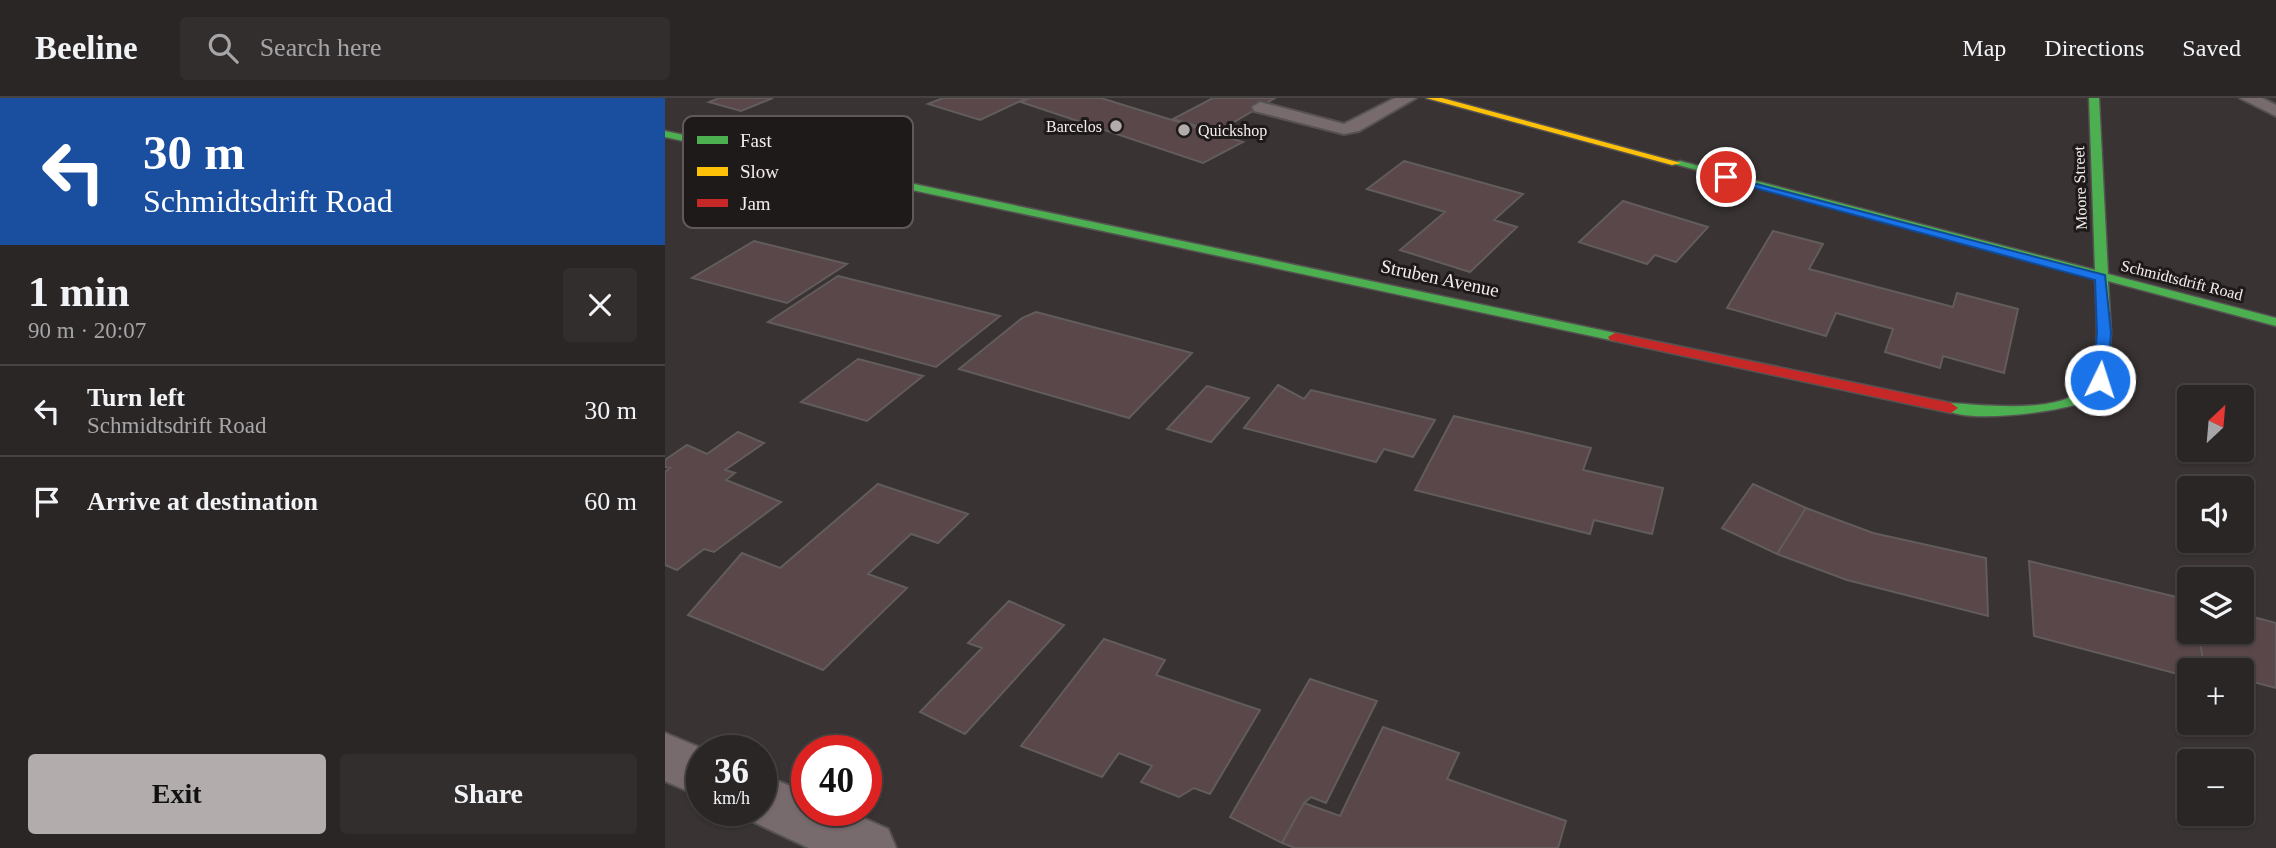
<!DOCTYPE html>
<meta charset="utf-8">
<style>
body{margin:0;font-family:Georgia,serif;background:#332e2e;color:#f1f3f6;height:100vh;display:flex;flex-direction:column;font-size:26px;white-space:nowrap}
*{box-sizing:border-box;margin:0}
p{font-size:23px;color:#a6a5a7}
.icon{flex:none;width:38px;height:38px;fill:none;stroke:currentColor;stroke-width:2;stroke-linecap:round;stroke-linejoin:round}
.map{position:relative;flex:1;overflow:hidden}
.sheet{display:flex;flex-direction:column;background:#2b2626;width:665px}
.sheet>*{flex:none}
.banner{background:#1a4fa0;color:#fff;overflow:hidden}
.needle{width:46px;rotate:26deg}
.tools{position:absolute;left:1512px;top:287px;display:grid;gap:14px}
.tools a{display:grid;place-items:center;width:77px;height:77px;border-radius:7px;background:#2b2626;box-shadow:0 2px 5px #0004,0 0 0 2px #474343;font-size:35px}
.speed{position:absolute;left:21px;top:637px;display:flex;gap:14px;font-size:35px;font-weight:700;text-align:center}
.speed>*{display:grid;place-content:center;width:91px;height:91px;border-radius:50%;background:#2b2626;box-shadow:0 2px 5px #0004,0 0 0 2px #474343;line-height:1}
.speed small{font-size:18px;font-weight:400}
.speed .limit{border:10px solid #d22;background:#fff;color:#111}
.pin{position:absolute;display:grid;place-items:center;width:60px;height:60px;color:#fff;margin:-30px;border:4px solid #fff;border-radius:50%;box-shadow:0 2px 7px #0007}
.me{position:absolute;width:77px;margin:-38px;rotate:4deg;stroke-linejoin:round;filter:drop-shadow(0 0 5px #0008)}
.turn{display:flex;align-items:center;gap:24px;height:147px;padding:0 28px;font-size:32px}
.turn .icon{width:91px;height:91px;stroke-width:2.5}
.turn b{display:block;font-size:49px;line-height:60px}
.round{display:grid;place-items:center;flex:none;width:74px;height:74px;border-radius:7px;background:#332e2e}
.summary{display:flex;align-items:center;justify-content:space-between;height:119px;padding:0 28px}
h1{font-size:42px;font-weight:800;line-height:52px}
.button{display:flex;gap:14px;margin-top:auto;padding:14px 28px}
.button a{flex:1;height:80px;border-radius:7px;background:#b3acad;color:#111;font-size:28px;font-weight:800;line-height:80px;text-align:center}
.button a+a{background:#332e2e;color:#f1f3f6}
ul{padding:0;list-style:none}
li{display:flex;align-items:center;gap:21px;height:91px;padding:0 28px;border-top:2px solid #474343}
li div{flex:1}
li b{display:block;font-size:26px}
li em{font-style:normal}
header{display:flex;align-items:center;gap:42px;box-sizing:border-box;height:98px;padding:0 35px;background:#2b2626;border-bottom:2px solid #474343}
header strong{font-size:33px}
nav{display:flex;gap:38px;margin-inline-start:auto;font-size:24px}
.search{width:490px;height:63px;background:#332e2e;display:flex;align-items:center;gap:18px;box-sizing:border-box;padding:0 24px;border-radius:7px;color:#a6a5a7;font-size:26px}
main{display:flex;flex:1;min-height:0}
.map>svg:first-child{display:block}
</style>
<header>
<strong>Beeline</strong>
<div class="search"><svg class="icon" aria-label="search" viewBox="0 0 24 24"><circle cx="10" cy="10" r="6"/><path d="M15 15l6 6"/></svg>Search here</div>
<nav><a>Map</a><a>Directions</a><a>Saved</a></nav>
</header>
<main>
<section class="sheet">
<div class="banner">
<div class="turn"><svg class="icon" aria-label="left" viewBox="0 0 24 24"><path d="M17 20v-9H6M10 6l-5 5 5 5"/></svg><div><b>30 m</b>Schmidtsdrift Road</div></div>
</div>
<div class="summary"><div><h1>1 min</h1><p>90 m · 20:07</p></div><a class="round"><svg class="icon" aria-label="close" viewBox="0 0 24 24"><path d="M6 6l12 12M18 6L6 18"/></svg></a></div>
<ul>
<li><svg class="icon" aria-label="left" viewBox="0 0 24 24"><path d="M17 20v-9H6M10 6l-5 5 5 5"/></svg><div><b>Turn left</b><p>Schmidtsdrift Road</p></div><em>30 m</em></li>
<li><svg class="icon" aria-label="arrive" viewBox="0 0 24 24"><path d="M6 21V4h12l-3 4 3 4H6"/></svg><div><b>Arrive at destination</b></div><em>60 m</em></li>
</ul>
<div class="button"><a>Exit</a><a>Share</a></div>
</section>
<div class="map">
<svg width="1611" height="750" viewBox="0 0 1611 750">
<rect width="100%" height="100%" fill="#393333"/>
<path fill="#59474a" stroke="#625c5c" stroke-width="2" d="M54 0H108L76 13 44 4Z
M278 0H362L315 22 263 6Z
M365 0H436L578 44 538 65 356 4Z
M548 0H610L552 34 508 21Z
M739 63 858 96 829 122 852 129 805 174 735 152 780 114 702 91Z
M958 103 1043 129 1011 164 990 157 982 166 914 144Z
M1108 133 1158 146 1144 171 1288 209 1292 195 1353 211 1339 275 1278 258 1275 270 1220 254 1228 231 1171 215 1161 238 1062 210Z
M89 143 182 166 122 205 27 180Z
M173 178 335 218 271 269 103 224Z
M371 214 527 255 464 320 294 271 357 220Z
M193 261 258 278 202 323 136 304Z
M613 287 639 301 646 292 770 322 748 359 719 351 711 364 579 330Z
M542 288 584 300 546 344 502 331Z
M789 318 926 350 918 372 998 390 987 436 929 422 925 436 750 392Z
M73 334 99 345 60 372 70 375 61 382 116 404 49 454 39 451 12 472 0 467V374L5 370 0 369V362L22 347 42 356Z
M213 386 303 416 273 445 246 436 203 476 242 490 158 572 23 517 77 455 115 470Z
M1088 386 1141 410 1112 456 1057 430Z
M1141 410 1208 435 1321 460 1323 518 1182 482 1112 456Z
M1364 463 1524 502V534H1533L1540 572H1524V579L1369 538Z
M344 503 399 527 300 636 255 614 317 550 303 545Z
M1577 516 1611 525V590L1577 581V572L1540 571 1533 534H1577Z
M439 541 500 562 491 577 595 612 545 696 529 690 514 699 476 684 487 668 454 655 437 679 356 648Z
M645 581 712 603 661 705 646 699 639 705 617 745 565 719Z
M718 629 794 655 782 681 901 723 893 750H630L617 745 639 705 675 718Z"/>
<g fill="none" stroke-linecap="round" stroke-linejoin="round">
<defs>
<path id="lane" d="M730 0H751L694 33 679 36 589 13 587 9 595 4 679 26Z
M1575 0H1597L1611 7V18Z"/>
<path id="street" d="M0 635 43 653H37V699L0 683Z
M96 676 142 695V712H180L223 731 231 750H144L78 719 75 712H96Z"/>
<path id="fast" d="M1424 0H1434L1443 176 1611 220V228L1443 183 1446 235 1442 282C1436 291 1428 300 1418 304 1396 314 1295 327 1279 310L1286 305C1322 307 1403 318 1426 283 1436 268 1431 200 1430 180L1006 65 1015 63 1430 172Z
M0 33 950 235 957 239 950 243 0 39Z"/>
<path id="slow" d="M761 0H777L1016 65 1007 67Z"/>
<path id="jam" d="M950 235 1286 305 1293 310 1286 315 945 242 943 239Z"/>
</defs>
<use href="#lane" stroke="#565252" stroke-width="4"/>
<use href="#street" stroke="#565252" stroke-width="4"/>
<use href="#fast" stroke="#565252" stroke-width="3"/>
<use href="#slow" stroke="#565252" stroke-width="3"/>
<use href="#jam" stroke="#565252" stroke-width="3"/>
<use href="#lane" fill="#786b6d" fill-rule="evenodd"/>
<use href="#street" fill="#786b6d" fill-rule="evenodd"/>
<use href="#fast" fill="#4caf50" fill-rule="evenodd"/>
<use href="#slow" fill="#ffc107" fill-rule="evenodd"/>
<use href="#jam" fill="#c62828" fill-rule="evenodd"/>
</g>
<path fill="#1a73e8" stroke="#114b97" stroke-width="2" d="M1057 77 1440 177 1446 235 1442 282 1435 286 1428 282 1432 235 1430 182 1057 81Z"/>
<g fill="#b3acad" stroke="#1f1a1a" stroke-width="2.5">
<circle cx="451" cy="28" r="7"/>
<circle cx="519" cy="32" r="7"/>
</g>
<g text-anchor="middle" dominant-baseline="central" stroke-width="6" stroke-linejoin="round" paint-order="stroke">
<g font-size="16" fill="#f5edee" stroke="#1f1a1a" text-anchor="end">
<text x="437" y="28">Barcelos</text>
<text x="533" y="32" text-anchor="start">Quickshop</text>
</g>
<g font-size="16" fill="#f5edee" stroke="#1f1a1a">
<text transform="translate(1415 90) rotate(-92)">Moore Street</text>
<text transform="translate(1517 182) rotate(14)">Schmidtsdrift Road</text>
</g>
<g font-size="19" fill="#f5edee" stroke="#1f1a1a">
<text transform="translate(775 180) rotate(12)">Struben Avenue</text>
</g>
</g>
<rect x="18" y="18" width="230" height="112" rx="10" fill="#1f1a1a" stroke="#5f595a" stroke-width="2"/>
<rect x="32" y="38" width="31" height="8" fill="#4caf50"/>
<rect x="32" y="69" width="31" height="9" fill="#ffc107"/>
<rect x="32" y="101" width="31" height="8" fill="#c62828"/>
<g font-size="19" fill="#f5edee">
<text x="75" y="49">Fast</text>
<text x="75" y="80">Slow</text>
<text x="75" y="112">Jam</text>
</g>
</svg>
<div class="tools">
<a><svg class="needle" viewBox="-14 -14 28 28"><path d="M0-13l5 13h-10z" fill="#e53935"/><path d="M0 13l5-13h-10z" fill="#a6a5a7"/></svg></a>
<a><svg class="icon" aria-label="sound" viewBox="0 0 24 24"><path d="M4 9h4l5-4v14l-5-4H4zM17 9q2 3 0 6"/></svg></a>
<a><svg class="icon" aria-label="layers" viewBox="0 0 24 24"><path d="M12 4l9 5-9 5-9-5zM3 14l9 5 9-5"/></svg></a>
<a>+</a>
<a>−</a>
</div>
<div class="speed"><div>36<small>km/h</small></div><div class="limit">40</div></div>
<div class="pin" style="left:1061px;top:79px;background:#d93025"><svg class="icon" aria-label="arrive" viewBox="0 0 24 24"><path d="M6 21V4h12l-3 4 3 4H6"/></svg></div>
<svg class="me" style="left:1435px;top:282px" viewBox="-20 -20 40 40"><circle r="17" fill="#1a73e8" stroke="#fff" stroke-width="3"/><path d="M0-11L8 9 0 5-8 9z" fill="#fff"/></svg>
</div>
</main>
